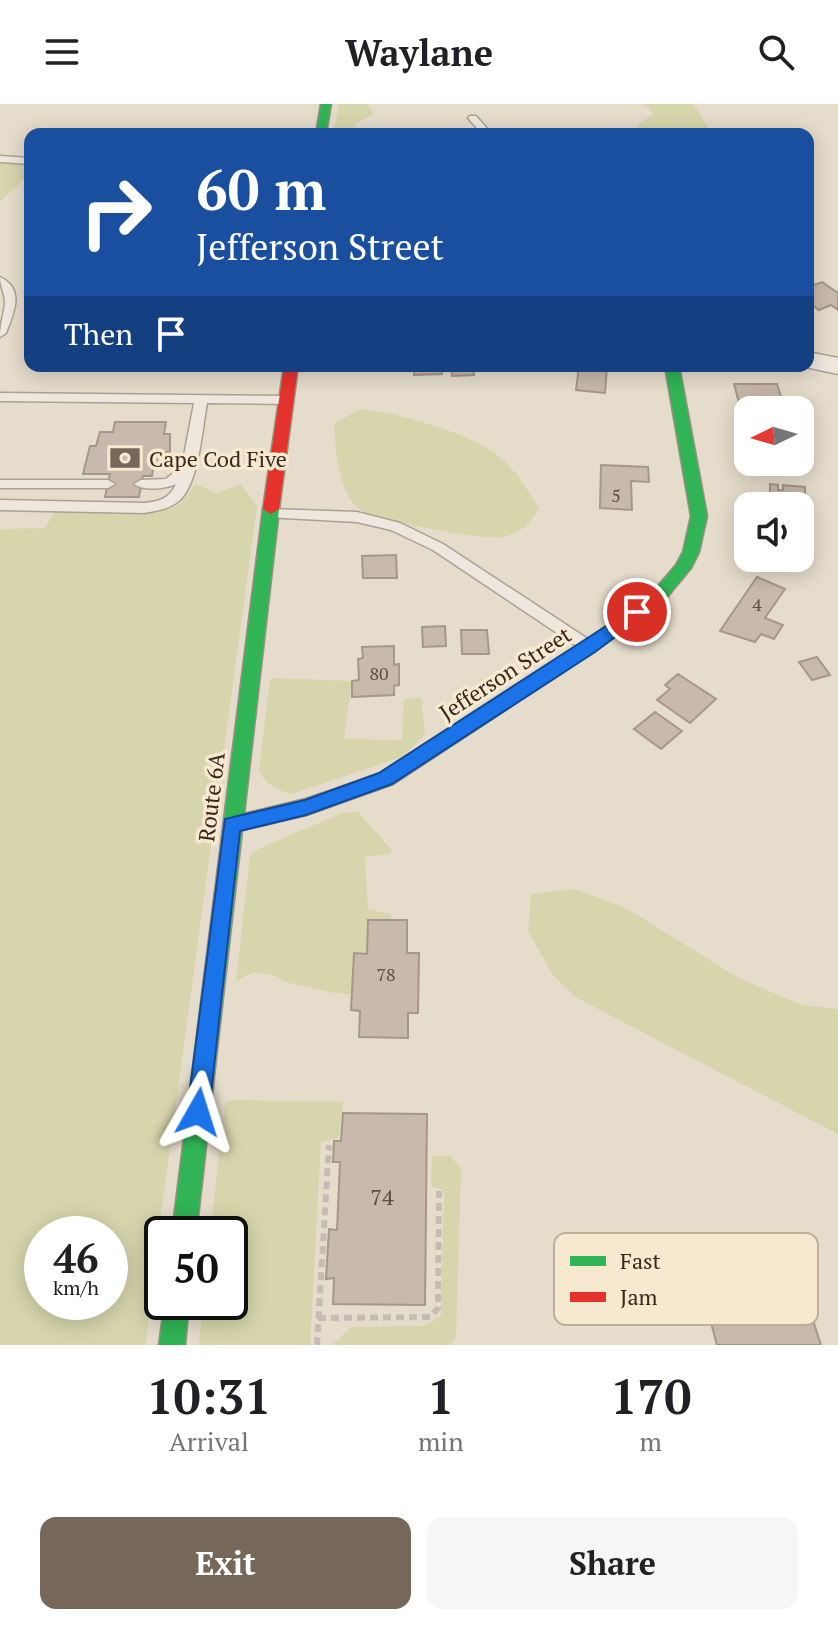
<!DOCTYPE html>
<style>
body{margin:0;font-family:"PT Serif",serif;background:#f6f6f6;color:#202124;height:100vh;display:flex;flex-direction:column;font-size:30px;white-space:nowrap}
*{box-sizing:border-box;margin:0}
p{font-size:26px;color:#757577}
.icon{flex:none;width:44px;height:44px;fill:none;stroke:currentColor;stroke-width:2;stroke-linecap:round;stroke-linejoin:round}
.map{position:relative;height:1241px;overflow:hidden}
.panel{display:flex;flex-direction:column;background:#fff;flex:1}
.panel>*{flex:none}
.hud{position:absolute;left:24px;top:24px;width:790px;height:244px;border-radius:16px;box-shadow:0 4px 20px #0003;background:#1a4fa0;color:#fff;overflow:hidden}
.needle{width:52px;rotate:265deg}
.fabs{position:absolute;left:734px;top:292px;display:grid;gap:16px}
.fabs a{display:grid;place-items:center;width:80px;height:80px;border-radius:16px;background:#fff;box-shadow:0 4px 20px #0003;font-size:40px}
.speed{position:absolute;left:24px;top:1112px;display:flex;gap:16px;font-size:40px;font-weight:700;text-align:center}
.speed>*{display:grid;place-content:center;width:104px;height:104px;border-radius:50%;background:#fff;box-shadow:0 4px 20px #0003;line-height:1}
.speed small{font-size:20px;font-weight:400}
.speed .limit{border:4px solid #111;border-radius:12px;background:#fff;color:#111}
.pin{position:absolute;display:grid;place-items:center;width:68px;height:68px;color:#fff;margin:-34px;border:4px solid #fff;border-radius:50%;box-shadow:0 2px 8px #0007}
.me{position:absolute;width:88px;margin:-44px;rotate:6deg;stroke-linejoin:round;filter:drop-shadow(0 0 6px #0008)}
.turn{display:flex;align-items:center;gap:28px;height:168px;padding:0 40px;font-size:36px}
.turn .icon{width:104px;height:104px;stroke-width:2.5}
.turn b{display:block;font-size:56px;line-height:68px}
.then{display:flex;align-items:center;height:76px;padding:0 40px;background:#0003;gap:16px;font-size:30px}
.eta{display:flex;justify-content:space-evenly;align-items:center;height:136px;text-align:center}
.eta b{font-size:48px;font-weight:700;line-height:56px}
.action{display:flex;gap:16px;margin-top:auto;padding:16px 40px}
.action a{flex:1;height:92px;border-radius:16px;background:#756759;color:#fff;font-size:32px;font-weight:700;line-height:92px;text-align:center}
.action a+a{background:#f6f6f6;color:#202124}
header{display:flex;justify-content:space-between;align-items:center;height:104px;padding:0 40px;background:#fff;font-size:36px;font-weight:700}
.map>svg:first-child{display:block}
</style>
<header><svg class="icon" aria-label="menu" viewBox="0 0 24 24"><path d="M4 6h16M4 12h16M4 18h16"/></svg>Waylane<svg class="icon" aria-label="search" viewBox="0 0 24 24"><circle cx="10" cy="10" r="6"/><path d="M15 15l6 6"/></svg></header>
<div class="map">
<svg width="838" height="1241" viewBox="0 0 838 1241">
<rect width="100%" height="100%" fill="#e5dccb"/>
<path fill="#d7d5ac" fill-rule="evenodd" d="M339 0H367L374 10 356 19 354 30H333Z
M644 0H693L713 30H632L640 19 654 10Z
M0 57 30 62V71L0 97V126Z
M360 305C398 309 472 329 501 354 517 368 528 387 539 405 529 420 521 430 501 433 481 436 369 416 357 403 337 382 336 347 334 320Z
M196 380 216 389 241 380 257 402 158 1132 146 1241H0V425L45 424 55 408 156 409 179 401ZM42 1130H110V1198H42Z
M273 574 352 577 344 635 402 636 404 595 421 593 425 631 402 653 291 690C277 686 264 680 259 666L270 575Z
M358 708 392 746 391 750 365 753 368 805 390 810 392 816H368L367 850H354L351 890 334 889 285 878 274 871 254 868 236 877 250 752 258 745 342 709Z
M574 785 624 803 741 875 802 901 838 905V1030L577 894 553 871 528 827 531 790Z
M231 996 343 998 339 1034 321 1038 310 1241H199L203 1198H230V1130H210L225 999Z
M432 1052H450L461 1065 456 1233 450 1241H332L351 1223 423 1222 441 1212 444 1086 431 1082Z"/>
<path fill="#c9b9ac" stroke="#a5978a" stroke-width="2" d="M822 178 838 189V206L831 201 819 206 808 198V183Z
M414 262H441L442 270 414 271Z
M451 262H498V263L473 266 474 271 452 272Z
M579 262H607L605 289 576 286Z
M734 280H777L785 306H748L746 325Z
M115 318H166L164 330H170V348H165L163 359H154L152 372H143L139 393H105L110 370H83L90 342H96L100 328H113Z
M601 361 648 363 649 378 631 377 632 406 600 404Z
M770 380 778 381V386H783V381L805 383 806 419H800V402H764V391L770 392Z
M396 451 397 474H363L362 452Z
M757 473 785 485 765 514 783 521 774 535 761 530 755 538 720 527Z
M445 522 446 542 423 543 422 523Z
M461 526H487L489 550H462Z
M394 542V561L399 560V581L394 582V591L352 593V577L359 576 358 555 363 554 362 543Z
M817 553 830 571 812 576 799 558Z
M678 570 716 595 690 619 657 596 670 585 665 581Z
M655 608 682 627 661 645 634 625Z
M368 816H407V849H419L418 909H408V934L359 933 360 907 351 906 354 849 367 850Z
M343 1009 427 1010 425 1201 333 1200 334 1174 326 1175 329 1125 337 1126 340 1058H333L334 1037H341Z
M758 1158 764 1177 798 1171 821 1241H717L702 1185 734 1181 729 1162Z"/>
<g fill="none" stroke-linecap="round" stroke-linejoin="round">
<defs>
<path id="lane" d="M470 12H476L492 30H482L468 14Z
M0 52 30 54V60L0 58Z
M0 173C25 185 14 209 6 229L0 233C0 220 4 211 5 199 5 189 0 182 0 173Z
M0 289 287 292 293 296 287 300 207 299C202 325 199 378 180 396 170 405 156 407 144 409L0 406V396L144 399C159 398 170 394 176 380 166 385 143 387 134 380L141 376 166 375 182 362 194 299 0 297Z
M0 376H108L115 380 108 384H0Z
M271 405 357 408 400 419 443 440 594 539 597 543 589 549 584 547 433 446 391 426 357 418 266 413 264 410Z"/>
<path id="street" d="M808 248 838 254V270L801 262H808Z"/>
<path id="fast" d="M321 0H331L326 30H316Z
M665 262H679L707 412 699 448 691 464 663 498 595 547 393 680 306 711 242 726 196 1130H172L263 405 271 400 279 405 244 710 306 695 379 670 583 539 651 490 676 461 683 448 691 412Z
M165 1198H189L185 1241H159Z"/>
<path id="jam" d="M284 262H298L279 405 271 410 263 405Z"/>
</defs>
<use href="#lane" stroke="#aaa195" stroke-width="3"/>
<use href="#street" stroke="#aaa195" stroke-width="3"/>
<use href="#fast" stroke="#9a9084" stroke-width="3"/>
<use href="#jam" stroke="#9a9084" stroke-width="3"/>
<path stroke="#c5bdb4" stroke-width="6" stroke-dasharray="8 5" stroke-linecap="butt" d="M318 1214 430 1213 438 1204 439 1087
M317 1241 329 1041"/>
<use href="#lane" fill="#ede7dd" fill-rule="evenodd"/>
<use href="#street" fill="#ede7dd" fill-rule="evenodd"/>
<use href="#fast" fill="#30b455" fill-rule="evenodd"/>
<use href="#jam" fill="#e5322d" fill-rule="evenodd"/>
</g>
<path fill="#1a73e8" stroke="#114b97" stroke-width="2" d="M637 502 643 504 646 508 643 512 595 548 392 680 306 711 240 727 209 1008 206 1016 198 1019 190 1016 187 1008 225 715 305 696 379 669Z"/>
<defs>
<symbol id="bank-bare" viewBox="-9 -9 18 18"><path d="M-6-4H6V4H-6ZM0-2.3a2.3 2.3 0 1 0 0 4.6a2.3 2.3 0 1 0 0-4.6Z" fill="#756759" stroke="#f7e9d0" stroke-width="2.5" paint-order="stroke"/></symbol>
</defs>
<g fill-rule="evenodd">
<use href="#bank-bare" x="103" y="332" width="44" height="44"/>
</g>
<g text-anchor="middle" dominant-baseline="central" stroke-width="7" stroke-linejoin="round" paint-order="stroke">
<g font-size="18" fill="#5d4c40">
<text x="616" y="391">5</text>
<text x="757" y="500">4</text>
<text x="379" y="569">80</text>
<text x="386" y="870">78</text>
</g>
<g font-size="22" fill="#39281c" stroke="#f7e9d0" text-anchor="start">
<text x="149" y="354">Cape Cod Five</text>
</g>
<g font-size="22" fill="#39281c" stroke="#f7e9d0">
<text transform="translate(505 569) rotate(-33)">Jefferson Street</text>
<text transform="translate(211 693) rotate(-83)">Route 6A</text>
</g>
<g font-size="22" fill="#5d4c40">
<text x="382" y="1092">74</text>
</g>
</g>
<rect x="554" y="1129" width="264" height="92" rx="12" fill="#f7e9d0" stroke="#beaf9a" stroke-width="2"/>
<rect x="570" y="1152" width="36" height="10" fill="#30b455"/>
<rect x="570" y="1188" width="36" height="10" fill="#e5322d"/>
<g font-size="22" fill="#39281c">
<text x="620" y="1165">Fast</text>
<text x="620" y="1201">Jam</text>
</g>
</svg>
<div class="fabs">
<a><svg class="needle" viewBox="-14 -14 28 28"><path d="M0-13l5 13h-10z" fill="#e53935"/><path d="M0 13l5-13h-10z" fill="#757577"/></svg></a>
<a><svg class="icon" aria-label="sound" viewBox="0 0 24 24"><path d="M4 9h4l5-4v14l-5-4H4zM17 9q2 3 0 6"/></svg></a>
</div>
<div class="speed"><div>46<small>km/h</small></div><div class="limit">50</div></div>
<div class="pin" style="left:637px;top:508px;background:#d93025"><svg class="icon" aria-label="arrive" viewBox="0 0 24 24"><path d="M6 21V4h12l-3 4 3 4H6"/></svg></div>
<svg class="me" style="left:198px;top:1008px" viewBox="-20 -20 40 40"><path d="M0-17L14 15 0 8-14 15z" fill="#1a73e8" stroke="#fff" stroke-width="4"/></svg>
<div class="hud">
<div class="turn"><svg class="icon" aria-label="right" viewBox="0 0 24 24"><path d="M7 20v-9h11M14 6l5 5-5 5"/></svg><div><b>60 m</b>Jefferson Street</div></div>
<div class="then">Then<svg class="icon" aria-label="arrive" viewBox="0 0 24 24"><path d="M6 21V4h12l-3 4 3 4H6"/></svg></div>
</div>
</div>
<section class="panel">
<div class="eta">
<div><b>10:31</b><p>Arrival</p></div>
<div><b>1</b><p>min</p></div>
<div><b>170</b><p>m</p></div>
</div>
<div class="action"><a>Exit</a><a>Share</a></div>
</section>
